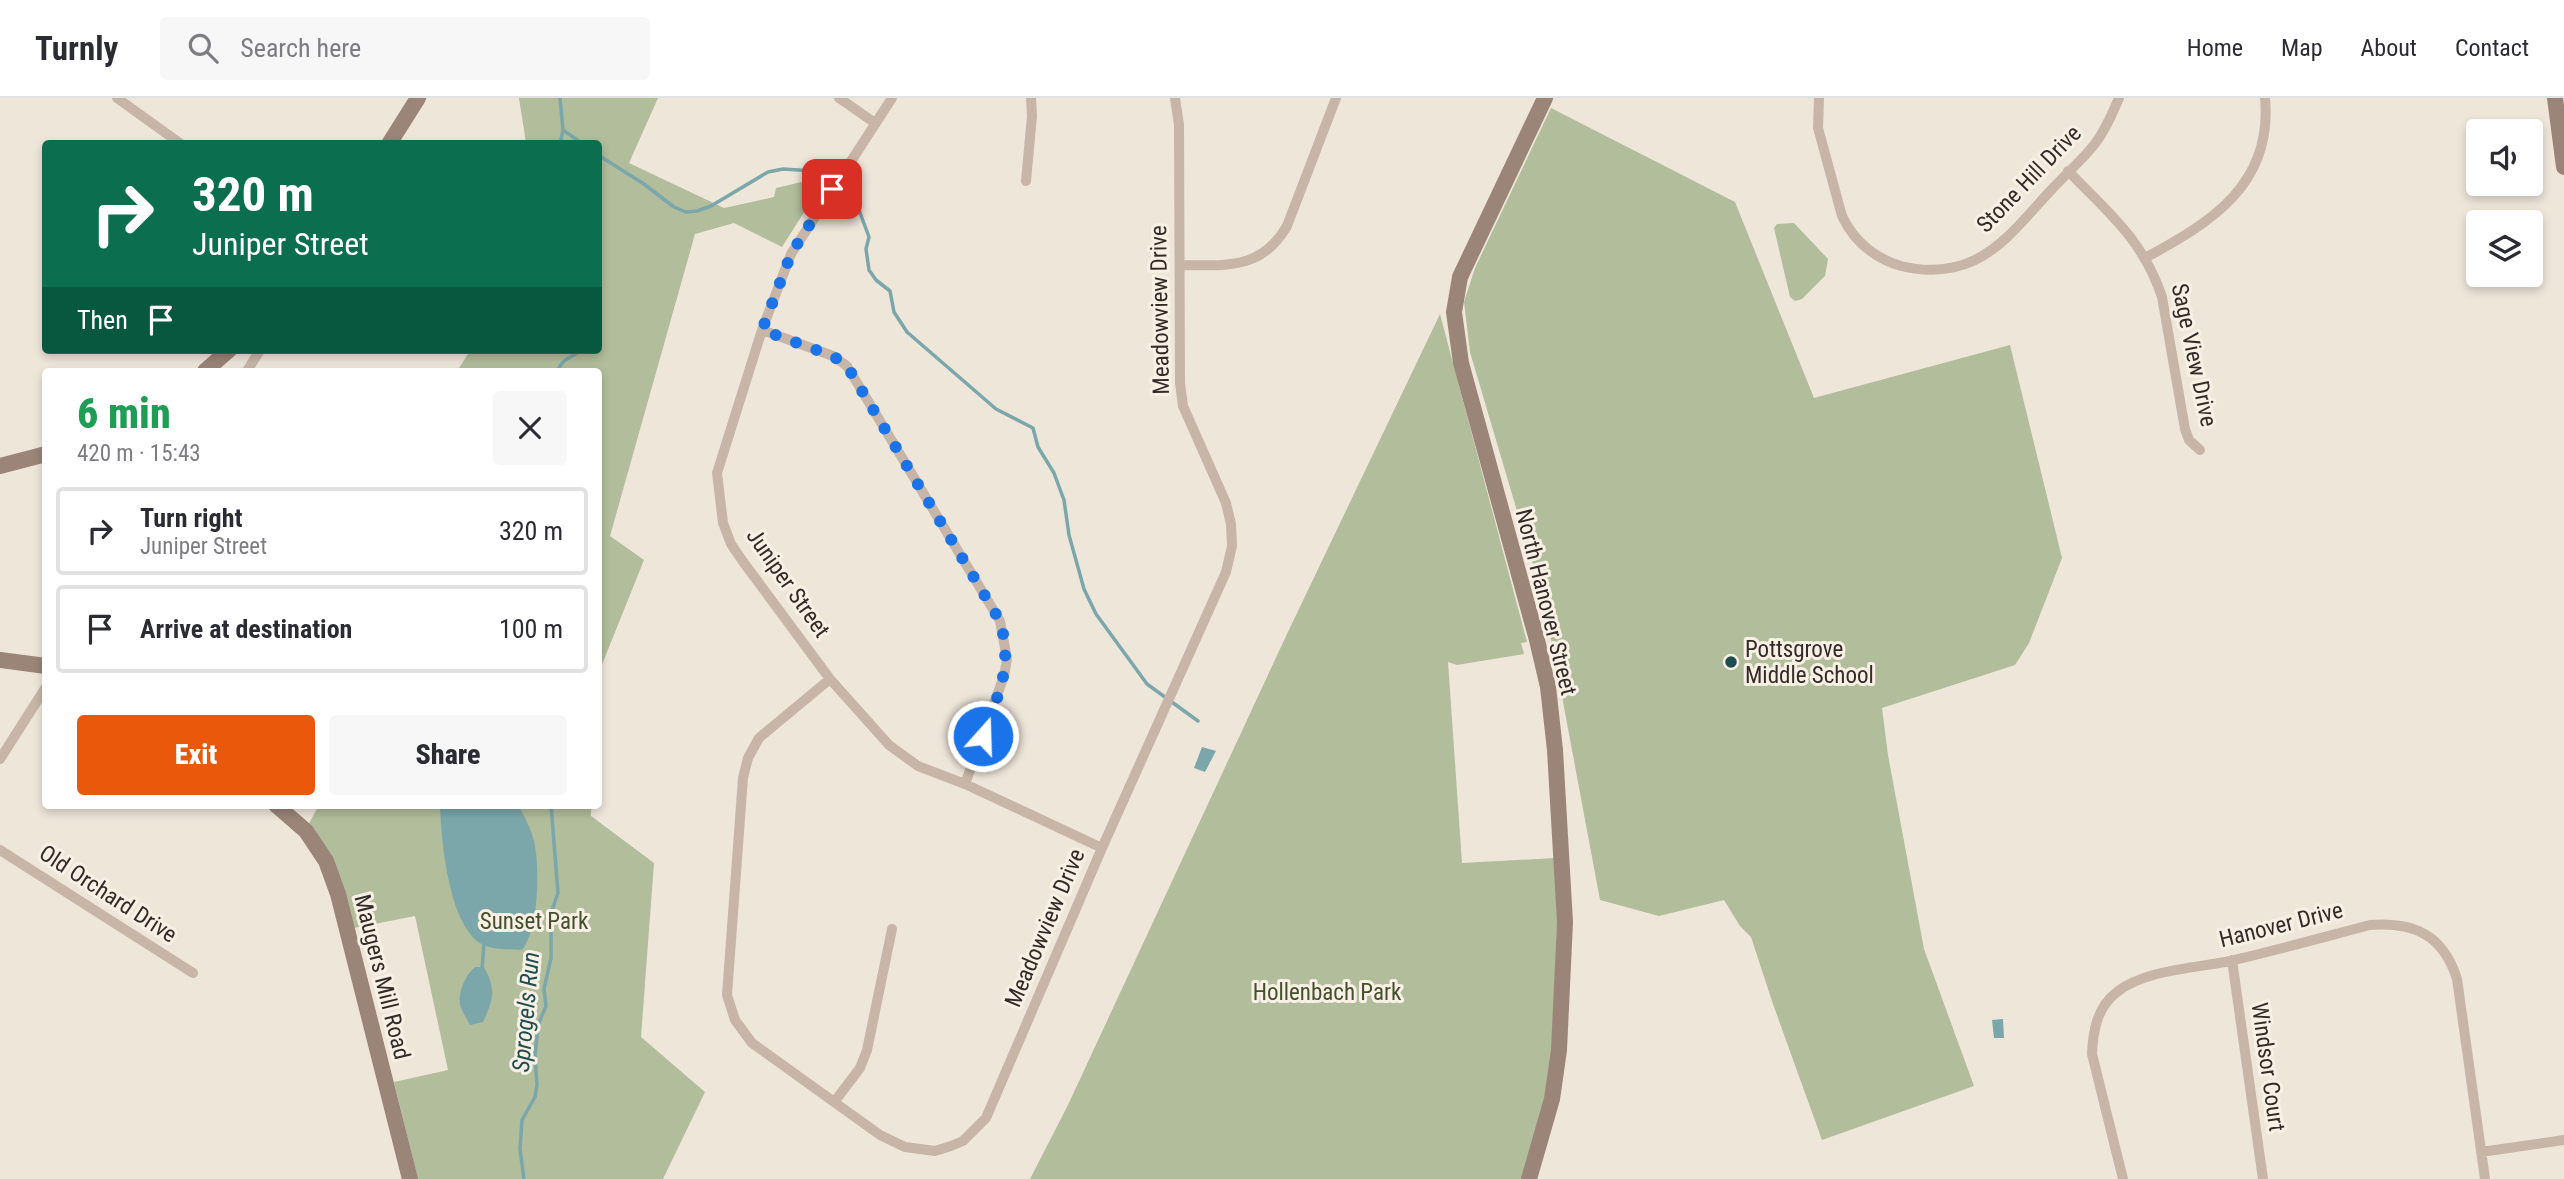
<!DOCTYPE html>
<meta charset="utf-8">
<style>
body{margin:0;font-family:"Roboto Condensed",sans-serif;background:#f7f7f7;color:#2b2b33;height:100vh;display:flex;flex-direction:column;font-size:26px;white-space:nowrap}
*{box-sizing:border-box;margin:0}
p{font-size:23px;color:#7c7c81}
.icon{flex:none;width:38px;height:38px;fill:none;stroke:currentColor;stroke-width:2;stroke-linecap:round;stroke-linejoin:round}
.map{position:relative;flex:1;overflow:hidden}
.details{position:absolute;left:42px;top:270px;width:560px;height:441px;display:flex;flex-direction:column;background:#fff;border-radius:7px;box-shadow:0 4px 10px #0003}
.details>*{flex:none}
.top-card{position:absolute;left:42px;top:42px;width:560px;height:214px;border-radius:7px;box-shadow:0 4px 10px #0003;background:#0b6e4f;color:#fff;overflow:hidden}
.fabs{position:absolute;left:2466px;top:21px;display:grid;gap:14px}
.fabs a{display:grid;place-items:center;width:77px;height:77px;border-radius:7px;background:#fff;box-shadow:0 4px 10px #0003;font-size:35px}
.pin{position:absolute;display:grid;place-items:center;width:60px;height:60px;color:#fff;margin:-30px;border-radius:14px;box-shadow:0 4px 10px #0006}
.me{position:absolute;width:77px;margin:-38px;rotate:20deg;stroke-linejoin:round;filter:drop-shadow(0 0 5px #0008)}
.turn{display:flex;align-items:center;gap:24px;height:147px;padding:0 35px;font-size:32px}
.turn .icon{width:91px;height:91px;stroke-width:2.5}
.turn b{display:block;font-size:49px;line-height:60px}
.then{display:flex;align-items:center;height:66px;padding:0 35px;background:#0003;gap:14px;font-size:26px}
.round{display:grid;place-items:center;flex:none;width:74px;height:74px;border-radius:7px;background:#f7f7f7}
.overview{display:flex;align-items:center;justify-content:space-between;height:119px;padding:0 35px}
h1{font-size:42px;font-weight:800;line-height:52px;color:#1e9e55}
.primary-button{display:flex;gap:14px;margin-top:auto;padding:14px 35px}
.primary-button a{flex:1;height:80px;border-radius:7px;background:#ea580c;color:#fff;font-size:28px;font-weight:800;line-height:80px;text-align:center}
.primary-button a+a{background:#f7f7f7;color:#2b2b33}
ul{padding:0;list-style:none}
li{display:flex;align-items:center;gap:21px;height:88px;margin:0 14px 10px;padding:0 21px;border:4px solid #e1e1e2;border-radius:7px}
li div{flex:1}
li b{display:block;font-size:26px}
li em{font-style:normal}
header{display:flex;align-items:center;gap:42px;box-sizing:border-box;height:98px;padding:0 35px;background:#fff;border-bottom:2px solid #e1e1e2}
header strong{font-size:33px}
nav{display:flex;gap:38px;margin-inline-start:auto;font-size:24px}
.search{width:490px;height:63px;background:#f7f7f7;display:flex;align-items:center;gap:18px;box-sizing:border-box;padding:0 24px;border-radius:7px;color:#7c7c81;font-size:26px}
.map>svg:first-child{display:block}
</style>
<header>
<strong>Turnly</strong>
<div class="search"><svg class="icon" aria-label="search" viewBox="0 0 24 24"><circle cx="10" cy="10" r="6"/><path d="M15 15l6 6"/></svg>Search here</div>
<nav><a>Home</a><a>Map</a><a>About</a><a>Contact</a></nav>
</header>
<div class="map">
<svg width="2564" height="1081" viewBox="0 0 2564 1081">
<rect width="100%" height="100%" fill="#efe6da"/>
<path fill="#b1bd9b" d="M519 0H658L629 65 724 110 774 99 776 90 827 78 782 149 734 125 695 136 610 438 644 462 599 574V583L598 273H457L468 256 463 252H598V46L526 45Z
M1551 10 1735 104 1814 300 2010 247 2062 460 2029 545 2015 567 1882 610 1888 657 1924 851 1974 988 1822 1042 1773 906 1751 839 1740 828 1724 802 1659 818 1600 802 1553 550 1533 467 1470 254 1464 204 1475 170Z
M1794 125 1828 161 1825 178 1802 201 1795 203 1790 199 1774 130 1777 126Z
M1440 216 1527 544 1521 545 1524 556 1457 567 1448 564 1462 765 1556 760 1558 801 1551 981 1524 1081H1030L1067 1009 1287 536Z
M319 707H591V718L654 765 641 939 705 994 663 1081H418L394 984 448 972 415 818 354 830C344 788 336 761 308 727Z"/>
<path fill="#7ba7ab" d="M1202 649 1216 653 1205 674 1194 670Z
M440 707H518C524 718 531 730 534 743 540 768 539 831 522 852 511 851 499 852 489 849 449 839 441 741 440 707Z
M475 869H484C496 891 494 900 483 924L470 927C467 921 461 912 460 906 458 894 466 876 475 869Z
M2003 921 2004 940H1994L1992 922Z"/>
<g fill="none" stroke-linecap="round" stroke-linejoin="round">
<path stroke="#7ba7ab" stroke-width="3.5" d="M560 0 563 32 560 46
M563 32 583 46
M598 57 644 86 674 109 686 114 697 113 711 108 768 74 783 71 814 73 832 82 851 99 859 112 869 139 866 151 869 172 876 182 890 193 894 214 907 234 996 311 1033 330 1038 349 1054 375 1064 402 1069 437 1084 491 1096 516 1147 586 1198 623
M557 273C565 257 573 261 579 252
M482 871 484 844
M524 1081 520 1051 522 1022 535 999 537 987 535 958 538 927 546 908 544 891 551 860V815L558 795 551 707"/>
<path stroke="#c7b6a7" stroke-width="10" d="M117 0 181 46
M839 0 875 25
M892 0 791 156 762 232 717 375 723 425 731 446 744 465 830 581 889 647 918 668 965 686 1102 750
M1819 0 1818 30 1842 118C1854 143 1874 160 1901 168 1926 174 1952 173 1975 162 2005 148 2030 114 2053 90 2066 76 2082 62 2094 47 2105 33 2112 16 2119 0
M2068 73C2109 115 2143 142 2162 199L2185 331 2189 342 2200 352
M1026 83 1032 18 1031 0
M2145 160C2212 124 2273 86 2265 0
M1180 167C1225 167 1261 173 1287 128L1336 0
M762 232 833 258 847 268 1000 523 1007 561 1004 578 965 686
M247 273 260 252
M830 581 759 640 748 660 743 680 727 897 735 922 752 945 880 1037 905 1049 935 1053 951 1048 963 1043 986 1020 1102 750 1226 474 1232 448 1231 426 1226 405 1183 308 1180 285 1179 27 1175 0
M0 661 46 589
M0 752 193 875
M2232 862 2263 1081
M835 1003 860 970 867 952 892 831
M2481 1054 2564 1042
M2123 1081 2092 956C2093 933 2097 909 2117 894 2144 872 2196 870 2230 863 2277 852 2324 839 2370 827 2415 824 2443 837 2457 881L2485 1081"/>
<path stroke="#9a8578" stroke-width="16" d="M2555 0 2564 69
M389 46 418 0
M205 273 229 252
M0 368 46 356
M0 562 46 568
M276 707 306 733 326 763 338 796 410 1081
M1529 1081 1552 1001 1559 952 1565 824 1555 652 1548 589 1537 542 1461 265 1454 214 1460 179 1545 0"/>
</g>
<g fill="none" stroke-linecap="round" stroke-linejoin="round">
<path stroke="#1a73e8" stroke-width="12" stroke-dasharray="0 21.6" d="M832 91 791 156 762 232 833 258 847 268 1000 523C1013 570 999 594 983 638"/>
</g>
<circle fill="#1f4d52" stroke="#f8f0e5" stroke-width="2.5" cx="1731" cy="564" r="7"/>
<g text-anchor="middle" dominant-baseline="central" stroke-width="6" stroke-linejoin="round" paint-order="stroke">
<g font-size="23" fill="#332b27" stroke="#f8f0e5">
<text transform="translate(2029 81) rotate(-46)">Stone Hill Drive</text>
<text transform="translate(1160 212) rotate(-91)">Meadowview Drive</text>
<text transform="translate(2194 257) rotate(78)">Sage View Drive</text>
<text transform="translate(788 485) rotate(55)">Juniper Street</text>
<text transform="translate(1546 504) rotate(76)">North Hanover Street</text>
<text transform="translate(108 796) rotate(33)">Old Orchard Drive</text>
<text transform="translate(2281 827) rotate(-14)">Hanover Drive</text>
<text transform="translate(1045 830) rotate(-67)">Meadowview Drive</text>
<text transform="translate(382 879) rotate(76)">Maugers Mill Road</text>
<text transform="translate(2268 969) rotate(82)">Windsor Court</text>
</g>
<g font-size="23" fill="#332b27" stroke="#f8f0e5" text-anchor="start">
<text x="1745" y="551">Pottsgrove<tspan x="1745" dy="26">Middle School</tspan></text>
</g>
<g font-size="23" fill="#42502c" stroke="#f8f0e5">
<text x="534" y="823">Sunset Park</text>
<text x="1327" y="894">Hollenbach Park</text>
</g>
<g font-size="24" font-style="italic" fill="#1f4d52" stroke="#f8f0e5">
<text transform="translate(526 914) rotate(-85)">Sprogels Run</text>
</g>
</g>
</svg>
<div class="fabs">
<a><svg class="icon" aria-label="sound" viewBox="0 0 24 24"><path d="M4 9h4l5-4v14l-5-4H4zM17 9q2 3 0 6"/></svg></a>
<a><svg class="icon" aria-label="layers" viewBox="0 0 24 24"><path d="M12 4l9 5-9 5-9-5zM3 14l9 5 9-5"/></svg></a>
</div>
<div class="pin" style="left:832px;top:91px;background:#d93025"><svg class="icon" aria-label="arrive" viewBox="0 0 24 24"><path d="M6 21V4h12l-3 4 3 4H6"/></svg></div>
<svg class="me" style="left:983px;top:638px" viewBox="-20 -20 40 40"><circle r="17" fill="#1a73e8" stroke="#fff" stroke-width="3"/><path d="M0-11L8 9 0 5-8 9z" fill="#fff"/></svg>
<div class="top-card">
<div class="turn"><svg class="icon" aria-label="right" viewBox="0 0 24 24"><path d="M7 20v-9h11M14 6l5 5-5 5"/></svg><div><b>320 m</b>Juniper Street</div></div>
<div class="then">Then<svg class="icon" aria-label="arrive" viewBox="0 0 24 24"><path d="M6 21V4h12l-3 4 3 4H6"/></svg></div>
</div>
<section class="details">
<div class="overview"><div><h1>6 min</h1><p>420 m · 15:43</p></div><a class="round"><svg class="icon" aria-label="close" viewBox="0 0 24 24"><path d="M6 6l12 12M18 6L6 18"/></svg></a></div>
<ul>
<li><svg class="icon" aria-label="right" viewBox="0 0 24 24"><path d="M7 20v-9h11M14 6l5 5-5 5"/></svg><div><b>Turn right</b><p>Juniper Street</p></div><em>320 m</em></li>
<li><svg class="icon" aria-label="arrive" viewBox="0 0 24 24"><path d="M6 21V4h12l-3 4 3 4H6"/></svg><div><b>Arrive at destination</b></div><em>100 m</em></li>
</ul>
<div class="primary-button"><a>Exit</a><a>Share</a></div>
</section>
</div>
